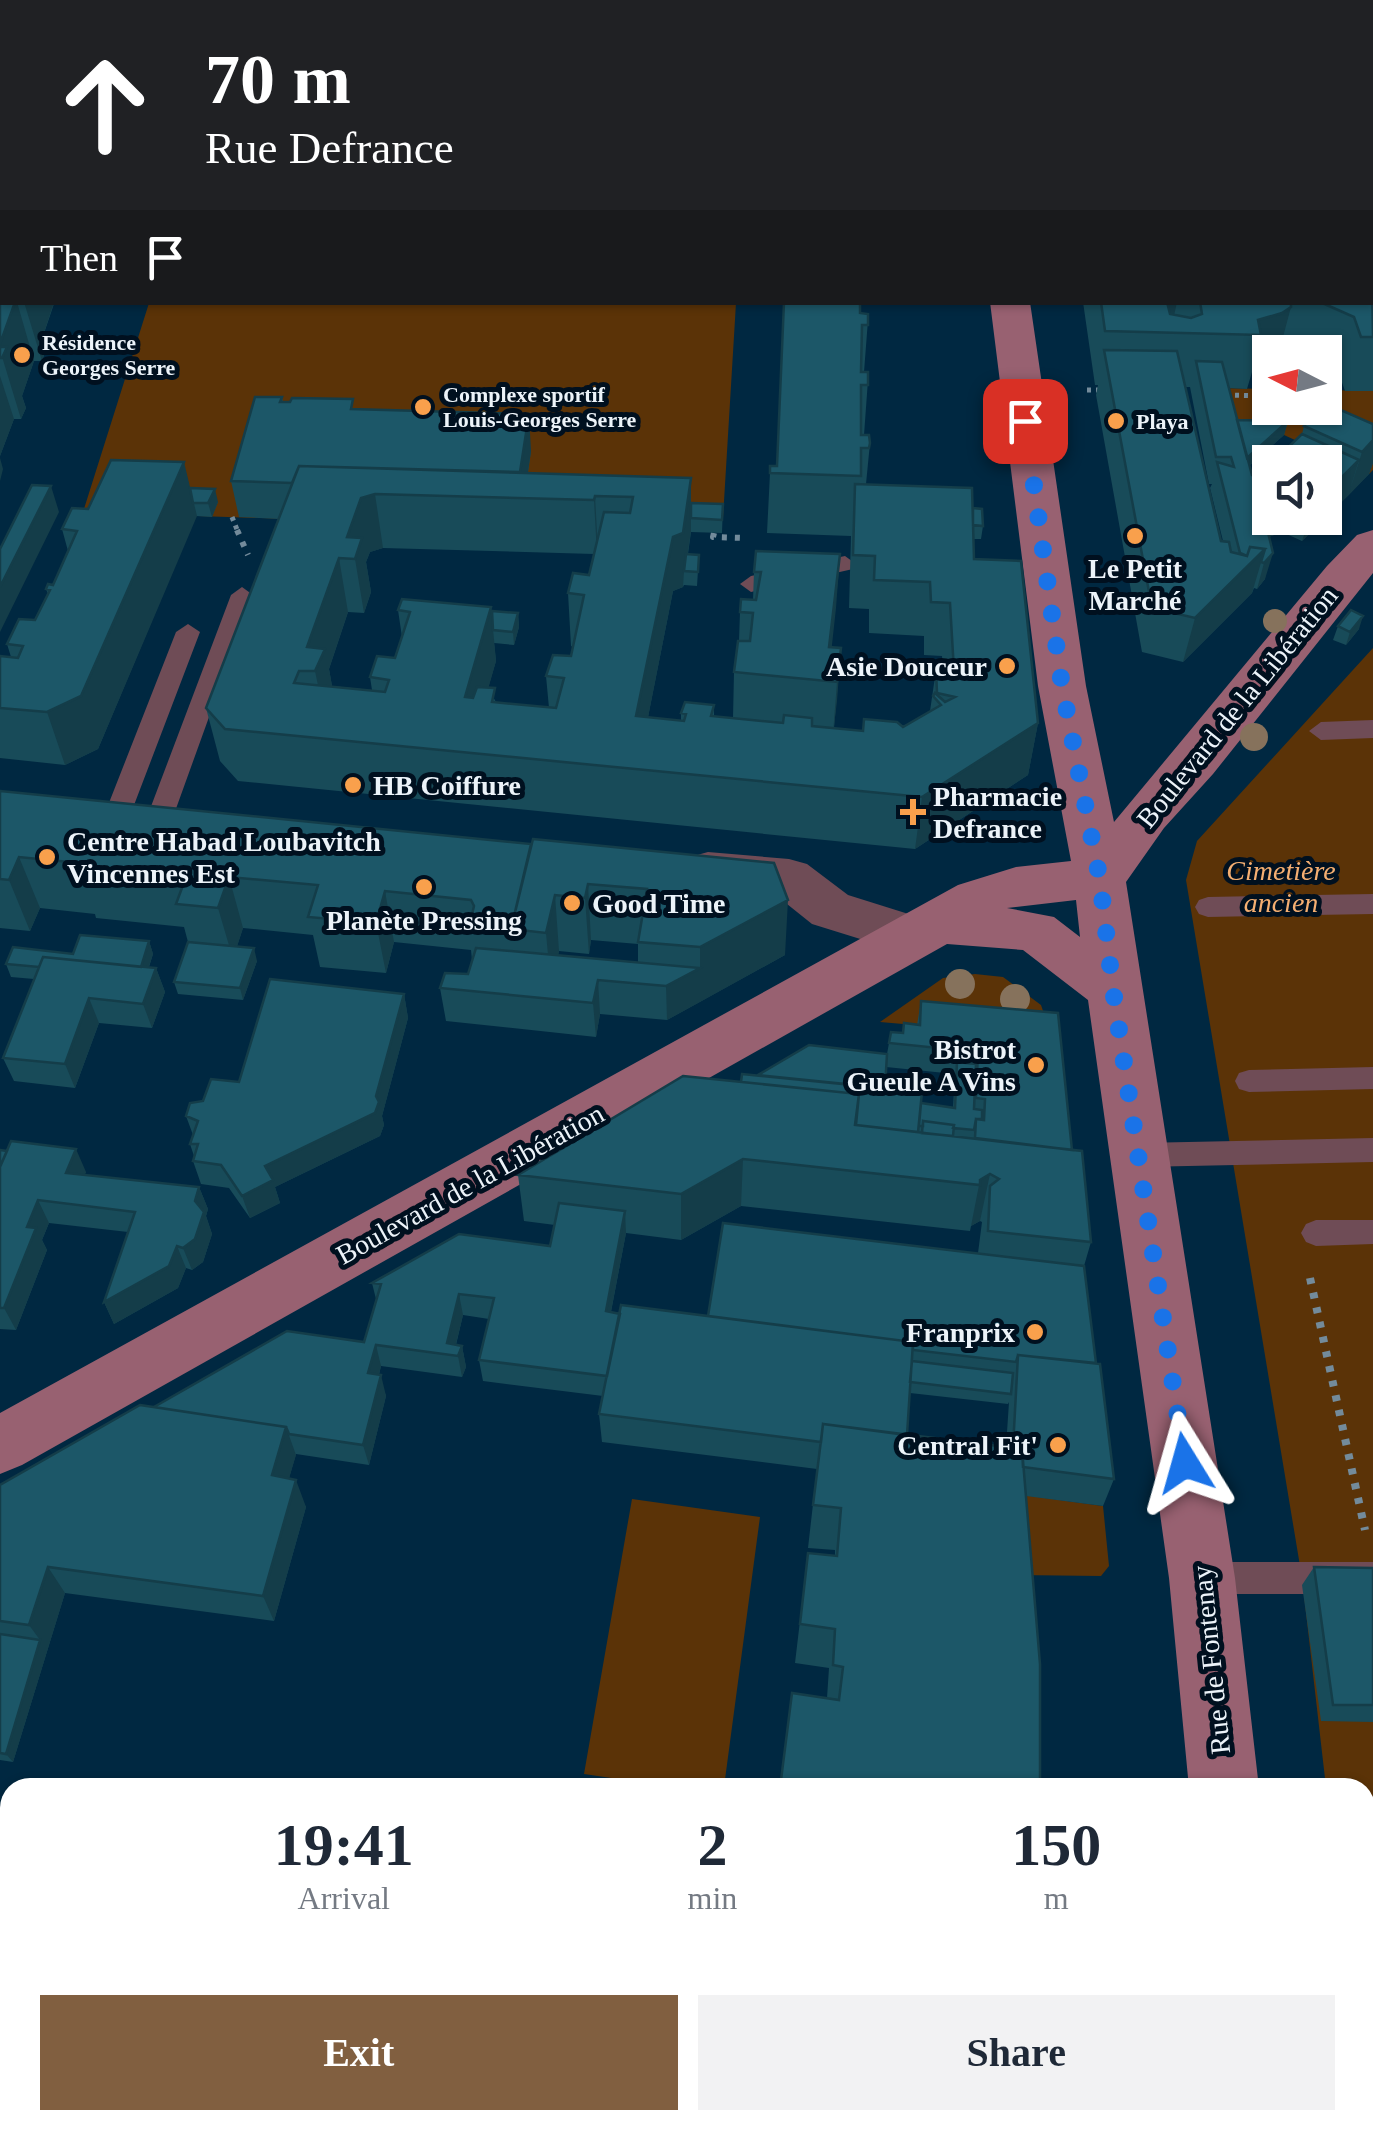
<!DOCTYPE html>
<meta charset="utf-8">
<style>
body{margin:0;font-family:"Times New Roman",serif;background:#f2f2f3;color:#1f2937;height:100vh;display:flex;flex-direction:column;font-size:38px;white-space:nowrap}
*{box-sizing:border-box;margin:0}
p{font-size:32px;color:#747a83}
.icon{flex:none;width:55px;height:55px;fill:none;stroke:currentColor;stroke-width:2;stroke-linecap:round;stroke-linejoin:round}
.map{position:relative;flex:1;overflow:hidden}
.details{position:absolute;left:0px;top:1778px;width:1375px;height:352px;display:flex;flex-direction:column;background:#fff;border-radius:30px 30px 0 0;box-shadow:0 2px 8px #0004}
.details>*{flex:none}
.guide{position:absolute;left:0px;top:0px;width:1375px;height:305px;box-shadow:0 2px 8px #0004;background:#202124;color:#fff;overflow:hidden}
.needle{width:65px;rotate:276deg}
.controls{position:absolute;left:1252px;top:335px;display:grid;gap:20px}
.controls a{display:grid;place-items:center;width:90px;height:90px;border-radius:0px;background:#fff;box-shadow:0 2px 8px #0004;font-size:50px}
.pin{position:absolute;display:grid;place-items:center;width:85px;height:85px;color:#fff;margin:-42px;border-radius:20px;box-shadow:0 5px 15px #0006}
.me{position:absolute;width:110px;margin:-55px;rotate:352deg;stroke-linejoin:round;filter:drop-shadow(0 0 8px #0008)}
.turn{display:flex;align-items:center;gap:35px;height:210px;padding:0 40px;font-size:45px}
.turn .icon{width:130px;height:130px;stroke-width:2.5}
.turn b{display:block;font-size:70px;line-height:85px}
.then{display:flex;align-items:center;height:95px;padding:0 40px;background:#0003;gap:20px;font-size:38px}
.eta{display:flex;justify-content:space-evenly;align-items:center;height:170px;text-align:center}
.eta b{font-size:60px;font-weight:700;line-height:70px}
.action{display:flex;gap:20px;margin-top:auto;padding:20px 40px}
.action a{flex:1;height:115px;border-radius:0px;background:#815f40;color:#fff;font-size:40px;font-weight:700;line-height:115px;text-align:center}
.action a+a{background:#f2f2f3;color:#1f2937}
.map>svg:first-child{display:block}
</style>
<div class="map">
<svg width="1373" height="2129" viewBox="0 0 1373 2129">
<rect width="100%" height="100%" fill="#002841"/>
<path fill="#5b3307" d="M149 303H736L723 518 656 515 462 525 83 512Z
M1216 388 1270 389V408H1325V390L1373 391V470L1369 474 1284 435 1228 434Z
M1373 648V2129H1356L1355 2120H1365V1788L1326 1787 1302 1578 1186 880 1197 841Z
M975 974 1003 977 1041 1005 1052 1037 880 1022 943 978Z
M1008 1493 1103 1506 1109 1566 1101 1576 1015 1575Z
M632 1499 760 1517 724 1787H673L584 1774Z"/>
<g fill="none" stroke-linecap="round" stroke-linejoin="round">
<path stroke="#738b9b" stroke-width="5" stroke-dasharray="4 5" stroke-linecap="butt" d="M1087 390H1105
M1226 395 1270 396
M1314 408 1326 416
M232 517 238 532"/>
<path stroke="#738b9b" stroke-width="6" stroke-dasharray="5 8" stroke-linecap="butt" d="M237 530 248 555
M714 533 713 537 745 538"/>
<path stroke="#738b9b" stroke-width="8" stroke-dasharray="6 9" stroke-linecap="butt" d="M1310 1278 1365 1530"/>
<path fill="#6f4c56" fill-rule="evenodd" d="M845 556 856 564 853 569 751 592 740 584 751 576Z
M242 587 253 595 173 817 169 824H151L147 817 231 595Z
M188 624 200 632 131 813 127 820H109L105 813 176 632Z
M1373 720V738L1321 740 1309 731 1321 722Z
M1373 894V914L1208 917 1199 914 1195 907 1199 900 1208 897Z
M1373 1067V1089L1249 1092 1239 1089 1235 1081 1239 1073 1249 1070Z
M1373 1138V1162L1140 1167 1130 1163 1126 1155 1130 1147 1140 1143Z
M1316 1220H1373V1244L1316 1246 1306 1242 1301 1233 1306 1224Z
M1202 1562H1373V1594H1202L1190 1589 1186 1578 1190 1567Z"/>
<path fill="#6f4c56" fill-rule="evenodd" d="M708 852 789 859 807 864 848 895 934 922 941 936 934 950 915 956 812 924 777 896 708 890 690 885 682 871 690 857Z"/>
<path fill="#986171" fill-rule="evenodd" d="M962 0H996V2H962Z
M990 302H1030L1086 686 1114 822 1327 566 1357 535 1373 530V573L1213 774 1164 828 1126 882 1235 1578 1259 1788H1189L1169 1578 1088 1000 1023 950 947 944 22 1465 0 1474V1413L958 885 1016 867 1071 861 1038 686ZM1076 900 1080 937 1054 917 1007 908Z
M1203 2120H1279V2129H1203Z"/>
</g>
<g fill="#86725c">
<circle cx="1275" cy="621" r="12"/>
<circle cx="1254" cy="737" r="14"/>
<circle cx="960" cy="984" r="15"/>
<circle cx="1015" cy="999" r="15"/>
</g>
<path fill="#184b59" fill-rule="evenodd" d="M0 0H174L173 2H2V8H0Z
M269 0H958V2H269Z
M1373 0V115L1372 2Z
M0 153 2 302H62V305L54 304 42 339 46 350 42 361H34L22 396 26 408 21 419H14L0 456Z
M1373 285V391H1345L1338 371 1325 365V352H1270V365L1252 372 1247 389 1229 388 1237 420 1288 421 1284 435 1249 466 1270 518H1325V462H1277L1279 456 1302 434 1304 426 1373 424V463L1369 474 1302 541 1282 532 1269 537 1265 579 1257 589 1254 588 1252 593 1183 662 1142 652 1096 395 1098 385H1095L1083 302H1372ZM1185 387H1190L1209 484H1212L1210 488 1223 541H1221Z
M860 313 868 320 864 372 868 380 864 435 870 443 866 484 973 508 983 526 981 539H973L974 559 1038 723 1028 775 915 849 238 781 220 761 206 708 279 519 239 517 231 481 282 397 283 402 355 409 531 451 528 473 691 478V503L723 504 722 533 691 532 688 554 699 555 697 586 684 585 683 587 673 591 648 717 681 720V713L714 705V716L733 718 734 672 739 641 740 612 753 600 754 572 840 554 831 647 841 648 834 728 863 731 903 727 930 711 936 670H943L942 656 924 655V636L869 633V609L849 608 851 536 767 533 770 473 777 466ZM383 548 594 554 589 575 568 593 571 646 573 647 571 656 546 676 549 708 496 702 488 688 496 661 494 643 514 645 519 627 518 613H491V607L398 610 402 637 395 658 370 677 372 690 332 686 329 669 348 612 364 613 371 592 366 562 370 552Z
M1000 426 1013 443 1011 457 1000 456 998 439Z
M190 488 218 502 212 517 196 516 98 749 65 765 0 758V656L11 657 7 644 35 620 48 594 46 589 53 585 68 551 62 529 88 509Z
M1338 626 1359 629 1346 645 1333 640Z
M0 791 531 844 774 863 785 955 667 1020 600 1014 596 1037 446 1021 440 988 468 974 472 960 471 950 394 942 386 973 320 967 313 935 243 928 237 946 257 961 243 1000 178 994 174 982 188 942 184 927 96 918 95 914 40 908 30 931 0 928ZM591 940 638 944V963L558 955 559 951 589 954Z
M149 941 153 954 149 967 156 968 165 992 152 1028 99 1023 75 1088 14 1081 3 1058 34 979 11 977 6 964Z
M404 994 408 1018 382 1116 384 1125 380 1136 275 1187 280 1203 250 1218 229 1188 201 1184 193 1161 194 1156 190 1144 193 1135 186 1116 203 1101Z
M921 1001 1058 1013 1072 1150 1091 1242 1084 1266 1096 1363 1114 1479 1103 1506 1026 1496 1040 1788 827 1698 829 1668 795 1663 808 1553 835 1556V1550L808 1548 817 1469 602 1442 599 1414 603 1396 483 1381 479 1360 489 1319 463 1315 456 1345 462 1346 466 1367 462 1377 381 1366 379 1375 386 1396 369 1465 296 1454 289 1478 306 1507 274 1621 65 1593 13 1762 0 1760V1485L154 1407 364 1342 376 1299 372 1283 550 1246 555 1225 524 1221 518 1175 758 1075 887 1054 891 1032 902 1033 904 1023 917 1025ZM886 1067 955 1074 953 1107 921 1103 885 1088ZM741 1206 970 1231 971 1226 980 1221 982 1222 978 1253 708 1316 611 1312 626 1233 681 1240ZM910 1393 1008 1404 1009 1402 1006 1447 907 1435Z
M0 1150 86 1172 84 1175 199 1187 208 1209 206 1216 212 1234 203 1262 192 1270 186 1268 178 1288 114 1324 104 1302 128 1232 49 1223 42 1240 47 1250 16 1330 0 1329Z
M1314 1567 1373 1568V1722L1321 1721 1302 1585Z
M10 1902V2063L0 2062V1934Z
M801 2120H1042V2129H800Z"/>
<path fill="#143d49" d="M134 0H174L173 2H133Z
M379 0H399L400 2H378Z
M15 302H17L34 361 22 396 26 408 21 419 0 350V344Z
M24 302H54L42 339 46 350 42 361Z
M1157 302H1177L1172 325 1151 333Z
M1291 307 1279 352H1270V365L1267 367 1252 372 1261 335 1258 320Z
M0 376 14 419 0 456Z
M529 414 531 451 524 498 517 490Z
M1288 421 1284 435 1238 476 1241 463Z
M1373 440V463L1369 474 1348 496 1362 452Z
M0 458 3 469 0 481Z
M1359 460 1348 496 1325 518 1337 482Z
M184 462 197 516 98 749 65 765 47 712Z
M691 478V531L685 572 684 571 683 587 673 591 638 768 636 716 673 537Z
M51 486 59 512 0 632V587Z
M215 489 218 502 212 517 208 503Z
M1334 492 1325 518 1302 541 1310 518H1325V501Z
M375 494 383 548 370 552 366 562 371 592 364 613 355 559 347 537 361 498Z
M595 496 598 549 597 554 594 500Z
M1270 513V518H1287L1282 532 1256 542 1264 516Z
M1265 549 1252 593 1183 662 1195 618Z
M1273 553 1265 579 1257 589 1264 563Z
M840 554 836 608 828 681 829 647Z
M339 558 348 612 329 669 335 702 326 724 315 671 307 647Z
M491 607 496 661 471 750 465 697Z
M518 613 519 627 514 645 513 632Z
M1363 616 1359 629 1346 645 1350 632Z
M841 648 837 701 833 734 837 682Z
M1038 723 1028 775 915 849 922 797Z
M19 857 40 908 30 931 9 880Z
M229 877 243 928 233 959 218 908Z
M588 884 591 940 589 954 585 898Z
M385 891 394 942 386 973 376 923Z
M555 895 559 951 551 988 546 933Z
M788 900 785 955 700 1002V947Z
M149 941 153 954 141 990 137 978Z
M254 948 257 961 243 1000 240 988Z
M156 968 165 992 152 1028 143 1004Z
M700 968V1002L667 1020 666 986Z
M598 980 600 1014 596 1037 593 1003Z
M404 994 408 1018 382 1116 384 1125 380 1136 275 1187 280 1203 250 1218 242 1196 265 1166 376 1096Z
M89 998 99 1023 75 1088 65 1064Z
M76 1149 86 1172 76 1196 66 1173Z
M743 1159 741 1206 681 1240V1194Z
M990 1174 980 1221 971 1226 980 1180Z
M199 1187 208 1209 206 1216 212 1234 203 1262 192 1270 183 1248Z
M38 1200 49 1223 42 1240 47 1250 16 1330 4 1308 27 1227Z
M625 1211 626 1233 607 1332 606 1311Z
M177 1246 186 1268 178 1288 114 1324 104 1302Z
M459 1294 463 1315 453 1356 447 1343Z
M376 1345 381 1366 374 1394 368 1373Z
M462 1346 466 1367 462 1377 458 1356Z
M381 1375 386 1396 369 1465 363 1445Z
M286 1427 296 1455 282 1502 272 1475Z
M296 1480 306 1507 274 1621 263 1596Z
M48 1567 65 1593 13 1762 6 1754 40 1640 29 1625Z"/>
<path fill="#1c5768" stroke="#143d49" stroke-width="2.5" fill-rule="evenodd" d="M30 0H134L133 2H29Z
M299 0H379L378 2H298Z
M746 0H958V2H746Z
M1075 0H1180L1181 2H1076Z
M1296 0H1340V2H1297Z
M2 147V302H15L0 344V153Z
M1372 285 1373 337H1361L1354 317 1320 302H1372Z
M784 302H860V313L868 314V325H862L861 372H868V385H861V435H869L870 443 869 448H861V476L770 473V466H777Z
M1101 302H1167L1170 314 1191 318 1202 314 1200 302H1291V307L1282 313 1258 320 1261 335 1105 331Z
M0 347H7L2 358H0Z
M1104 350 1177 351 1221 541 1229 542 1231 552 1247 556 1250 547 1265 549 1195 618 1152 608Z
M1196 361 1222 362 1252 475 1266 476 1270 472V513L1264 516 1273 553 1264 563 1261 562 1265 549 1250 547 1247 556 1240 553 1217 462 1234 467 1231 457H1216Z
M255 397H282L280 402H290L292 398 353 399 351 409 529 414 520 472 299 466 292 483 231 481Z
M1327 404 1373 424V440L1362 452 1304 426Z
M1237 420 1288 421 1247 458Z
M1000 426H1012L1013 443 1002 442Z
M1302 434 1359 460 1337 482 1325 477V462H1293L1279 456Z
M111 460 184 462 81 696 47 712 0 708V656L18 658 23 646 7 644 19 619 35 620 50 590 46 589 48 584 53 585 77 531 62 529 72 508 88 509Z
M299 466 691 478 683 533 673 537 636 716 684 721 686 714 681 713 685 702 714 705 711 716 783 723 784 715 812 718V726L863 731 864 719 897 722 903 727 941 705 933 696 935 693 945 702 955 697 937 693 936 670 954 671 950 603 931 602 930 582 874 580 875 556 853 555 855 484 972 488 974 559 1021 561 1038 723 922 797 225 729 206 708ZM375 494 594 500 595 496 633 497 630 513 604 512 589 575 573 573 568 593 584 595 571 656 553 655 546 676 564 678 556 708 492 702 495 688 477 687 473 698 465 697 491 607 402 599 398 610 410 612 395 658 377 656 370 677 389 680 385 692 294 683 299 671H315L325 649 307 647 339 558 355 559 362 538 347 537 361 498Z
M32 485 51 486 0 587V549Z
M190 488 215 489 208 503H193Z
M1325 488 1334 492 1325 501Z
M691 503 723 504 722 520 691 518Z
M973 508 982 509 983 526 973 525Z
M756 551 840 554 829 647 841 648 837 682 734 672 738 641H750L753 613 740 612 741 599 756 600 761 572H754Z
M686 554 699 555 698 572 684 571Z
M1351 610 1363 616 1350 632 1338 626Z
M492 611 518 613 513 632 493 630Z
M0 791 531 844 511 929V934L468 931 474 906 471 900 385 891 376 923 308 917 318 885 229 877 218 908 176 904 186 877 78 867 80 863 19 857 9 880 0 879Z
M533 839 774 863 788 900 700 947 638 942 647 889 588 884 585 898 555 895 546 933 511 929Z
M80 935 149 941 141 967 43 957 39 967 6 964 13 947 73 954Z
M188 942 254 948 240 988 174 982Z
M476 948 700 968 666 986 598 980 593 1003 440 988 445 973 468 974Z
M43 957 156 968 143 1004 89 998 65 1064 3 1058Z
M270 979 404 994 376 1096 379 1102 375 1113 265 1166 273 1180 242 1196 221 1165 193 1161 198 1144H190L198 1121 186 1116 190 1103 203 1101 211 1079 239 1082Z
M921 1001 1058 1013 1072 1150 975 1138 976 1119 984 1120 985 1099 976 1098 978 1052 889 1043 891 1032 903 1033 904 1023 920 1025Z
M809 1045 887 1054 885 1088 758 1075Z
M957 1062 976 1064 974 1109 982 1110V1119H976L974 1130 953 1128 954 1125 923 1121V1126H919L921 1103 955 1108Z
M742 1074 922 1092 918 1132 856 1125 859 1094 741 1082Z
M683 1076 859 1094 855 1125 1082 1151 1091 1242 988 1231 990 1186 999 1179 990 1174 980 1180V1185L743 1159 681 1194 518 1175Z
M923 1121 954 1125 953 1136 922 1133Z
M11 1141 76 1149 66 1173 199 1187 195 1201 204 1212 195 1239 183 1248 177 1246 169 1266 104 1302 135 1212 38 1200 27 1227 36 1228 4 1308H0V1167Z
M0 1150 7 1151 0 1167Z
M559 1203 625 1211 606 1311 620 1314 607 1376 479 1360 494 1298 459 1294 447 1343 462 1346 458 1356 376 1345 368 1373 381 1375 363 1445 289 1434 286 1427 154 1407 287 1331 364 1342 381 1284 372 1283 459 1234 550 1246Z
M723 1223 1084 1266 1096 1363 1018 1355 1016 1362 913 1350V1342L708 1316Z
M621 1305 913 1342 907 1435 823 1424 821 1442 599 1414Z
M1018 1355 1100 1364 1114 1479 1023 1467 1022 1449 1013 1448Z
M912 1361 1013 1373 1011 1394 910 1382Z
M140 1405 286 1427 272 1475 296 1480 263 1596 48 1567 29 1625 0 1621V1485Z
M823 1424 1022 1449 1040 1664V1788H780L792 1693 839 1700 843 1667 833 1665 835 1629 800 1624 808 1553 837 1556 841 1508 813 1505Z
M1314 1567 1373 1568V1705H1333Z
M0 1634 40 1640 6 1754 0 1753Z
M10 1902V2055L0 2053V1934Z
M821 2120H1042V2129H821Z"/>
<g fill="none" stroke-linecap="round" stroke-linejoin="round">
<path stroke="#1a73e8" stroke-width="18" stroke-dasharray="0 32.4" d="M1025 421 1062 686 1100 880 1113 990 1185 1463"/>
</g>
<g fill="#f9a04c" stroke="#00101f" stroke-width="4">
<circle cx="22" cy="355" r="10"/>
<circle cx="423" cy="407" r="10"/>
<circle cx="1116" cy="421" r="10"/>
<circle cx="1135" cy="536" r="10"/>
<circle cx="1007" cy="666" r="10"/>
<circle cx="353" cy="785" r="10"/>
<path d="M908 797h10v10h10v10h-10v10h-10v-10h-10v-10h10z"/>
<circle cx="47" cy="857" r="10"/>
<circle cx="424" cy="887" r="10"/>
<circle cx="572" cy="903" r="10"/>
<circle cx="1036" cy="1065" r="10"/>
<circle cx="1035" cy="1332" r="10"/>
<circle cx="1058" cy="1445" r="10"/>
</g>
<g text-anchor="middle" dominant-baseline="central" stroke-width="10" stroke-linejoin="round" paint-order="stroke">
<g font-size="22" font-weight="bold" fill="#ecf3f9" stroke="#00101f" text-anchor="start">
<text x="42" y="342">Résidence<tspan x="42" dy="25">Georges Serre</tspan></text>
<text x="443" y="394">Complexe sportif<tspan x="443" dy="25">Louis-Georges Serre</tspan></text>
<text x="1136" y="421">Playa</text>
</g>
<g font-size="28" font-weight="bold" fill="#ecf3f9" stroke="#00101f" text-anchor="end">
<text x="1135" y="568" text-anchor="middle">Le Petit<tspan x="1135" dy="32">Marché</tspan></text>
<text x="987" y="666">Asie Douceur</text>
<text x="373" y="785" text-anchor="start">HB Coiffure</text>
<text x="933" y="796" text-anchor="start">Pharmacie<tspan x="933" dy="32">Defrance</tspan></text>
<text x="67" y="841" text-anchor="start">Centre Habad Loubavitch<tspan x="67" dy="32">Vincennes Est</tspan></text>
<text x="592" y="903" text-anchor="start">Good Time</text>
<text x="424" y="920" text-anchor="middle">Planète Pressing</text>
<text x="1016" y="1049">Bistrot<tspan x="1016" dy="32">Gueule A Vins</tspan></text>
<text x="1015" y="1332">Franprix</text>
<text x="1038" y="1445">Central Fit'</text>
</g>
<g font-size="28" fill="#ecf3f9" stroke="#00101f">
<text transform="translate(1237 707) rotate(-51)">Boulevard de la Libération</text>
<text transform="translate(470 1184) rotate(-29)">Boulevard de la Libération</text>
<text transform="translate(1211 1660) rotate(-96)">Rue de Fontenay</text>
</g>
<g font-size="28" font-style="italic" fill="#f4af72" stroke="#00101f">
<text x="1281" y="870">Cimetière<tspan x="1281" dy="32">ancien</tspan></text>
</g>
</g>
</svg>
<div class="controls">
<a><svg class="needle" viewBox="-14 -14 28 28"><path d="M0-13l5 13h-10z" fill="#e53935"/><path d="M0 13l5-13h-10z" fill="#747a83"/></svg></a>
<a><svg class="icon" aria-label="sound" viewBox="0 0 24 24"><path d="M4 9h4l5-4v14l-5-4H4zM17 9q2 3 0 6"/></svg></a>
</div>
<div class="pin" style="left:1025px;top:421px;background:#d93025"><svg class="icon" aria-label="arrive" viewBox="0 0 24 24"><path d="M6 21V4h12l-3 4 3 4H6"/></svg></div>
<svg class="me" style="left:1185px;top:1463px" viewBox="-20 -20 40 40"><path d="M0-17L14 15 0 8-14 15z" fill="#1a73e8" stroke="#fff" stroke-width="4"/></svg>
<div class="guide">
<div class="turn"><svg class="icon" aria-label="ahead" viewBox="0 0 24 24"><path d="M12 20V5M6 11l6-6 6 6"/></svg><div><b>70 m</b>Rue Defrance</div></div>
<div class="then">Then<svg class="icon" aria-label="arrive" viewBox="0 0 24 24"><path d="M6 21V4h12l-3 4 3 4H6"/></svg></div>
</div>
<section class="details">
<div class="eta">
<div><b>19:41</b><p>Arrival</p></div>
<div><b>2</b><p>min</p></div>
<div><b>150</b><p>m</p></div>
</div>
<div class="action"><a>Exit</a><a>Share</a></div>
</section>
</div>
